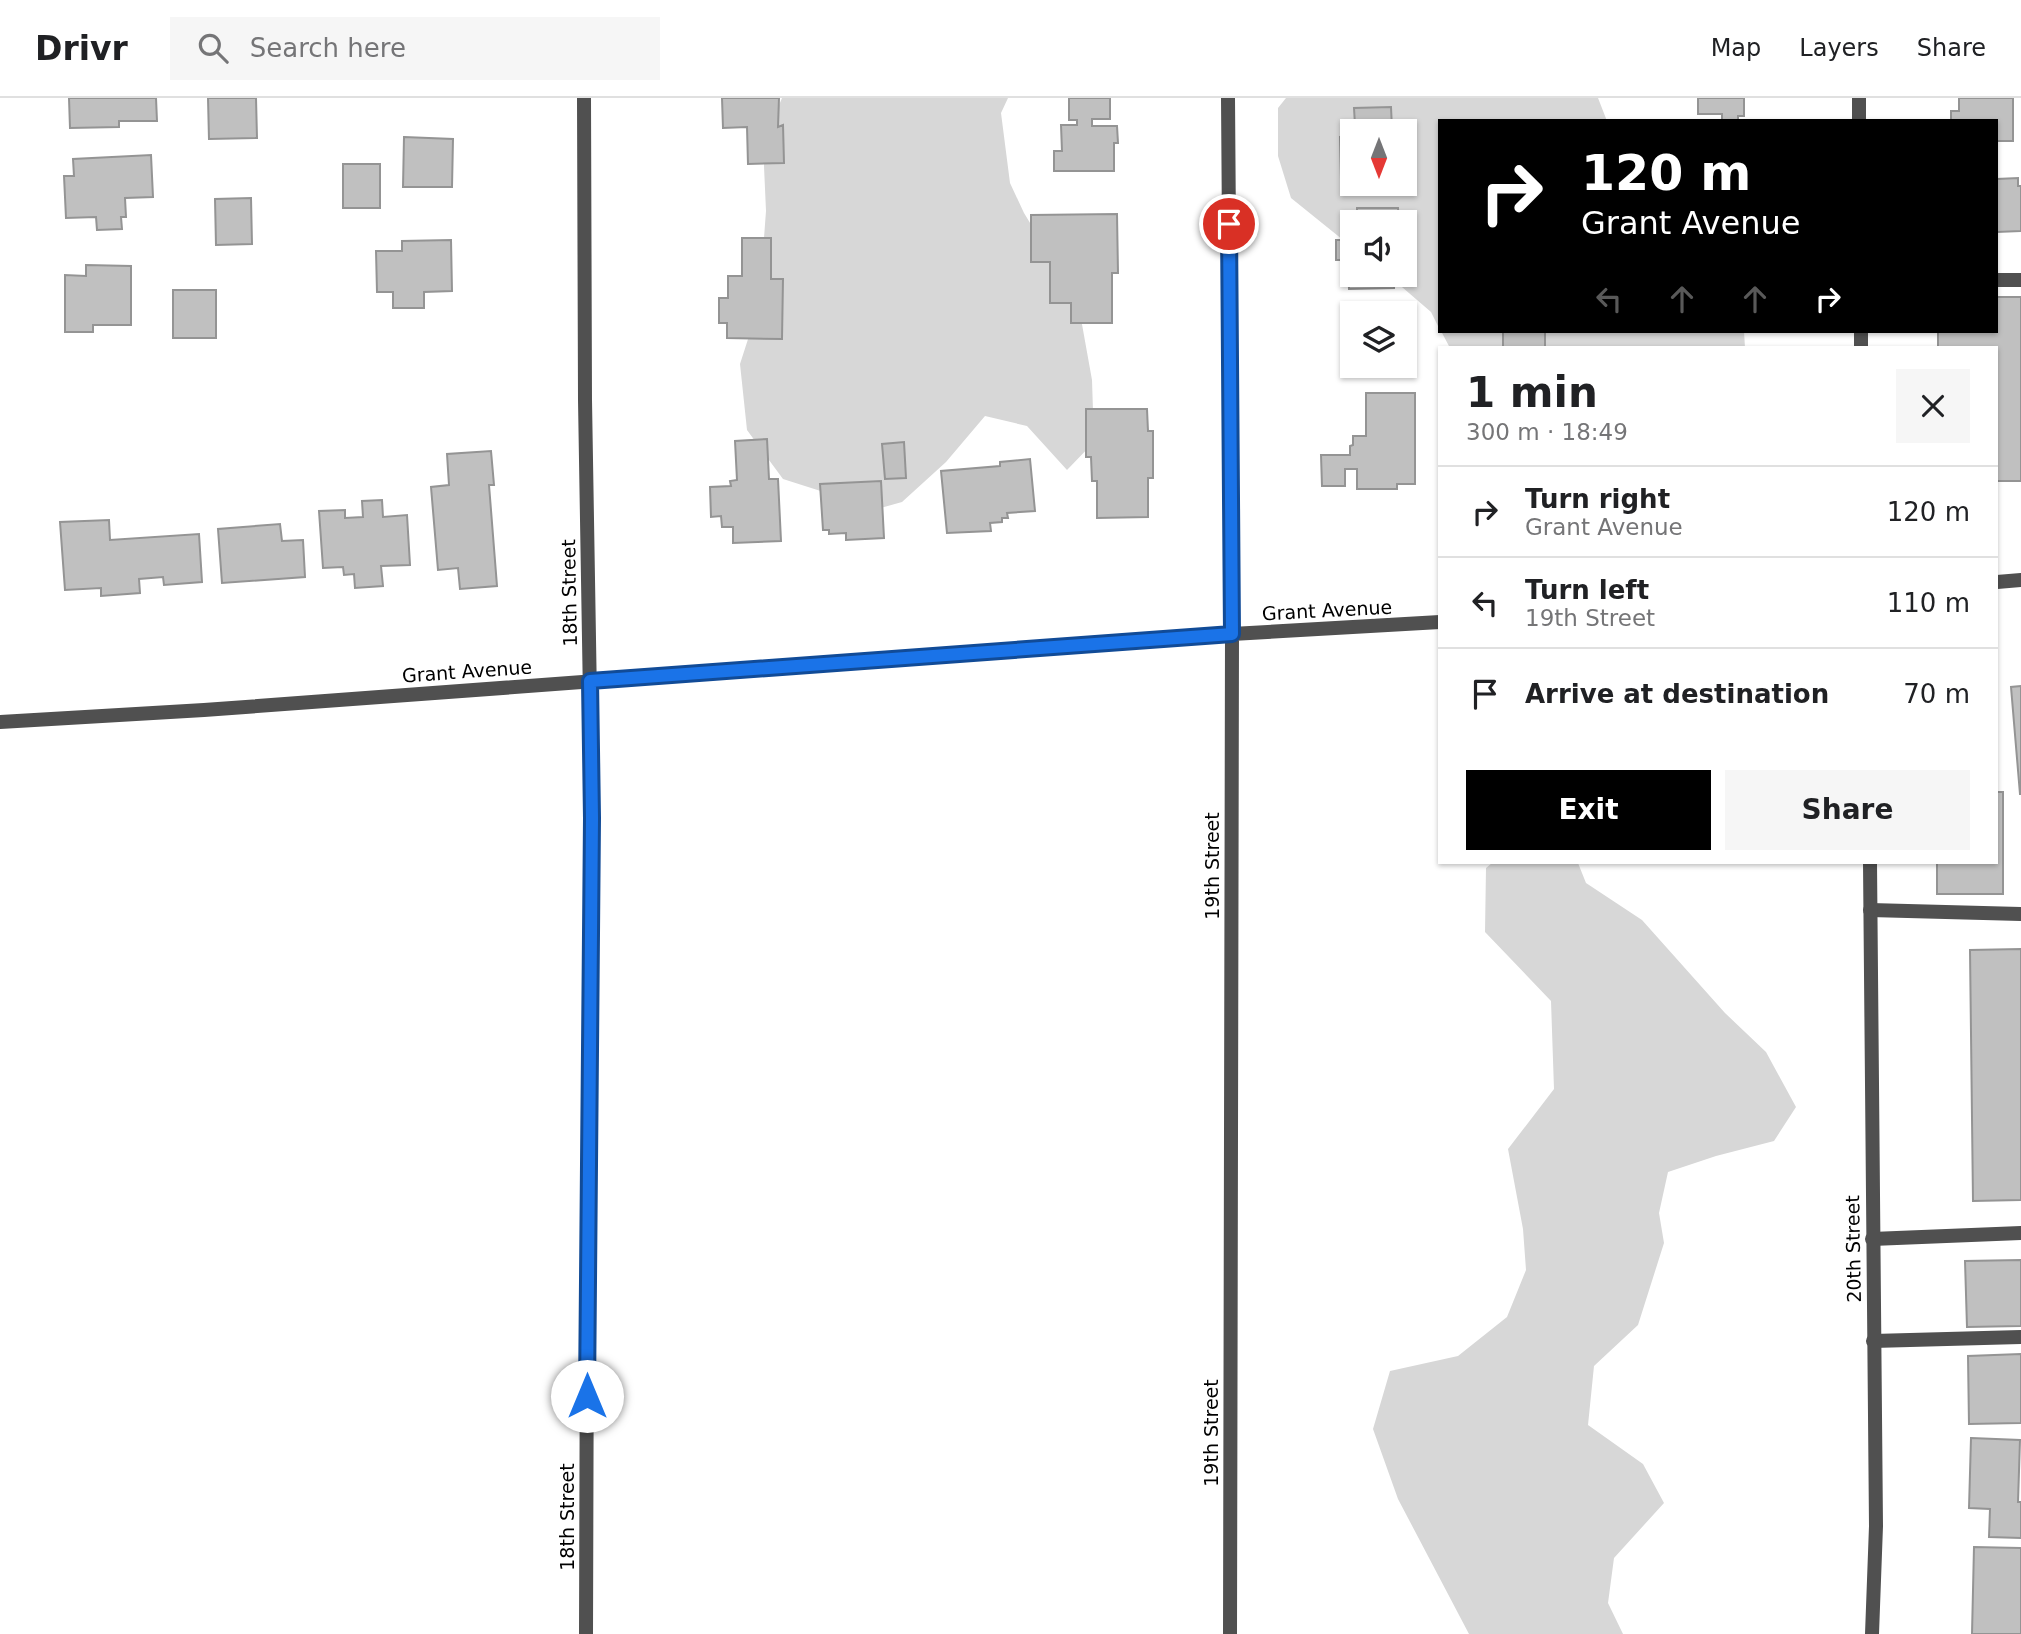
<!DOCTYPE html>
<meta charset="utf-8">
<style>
body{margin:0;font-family:"DejaVu Sans",sans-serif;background:#f6f6f6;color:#202124;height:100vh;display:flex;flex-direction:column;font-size:26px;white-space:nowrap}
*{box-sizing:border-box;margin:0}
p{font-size:23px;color:#757577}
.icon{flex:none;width:38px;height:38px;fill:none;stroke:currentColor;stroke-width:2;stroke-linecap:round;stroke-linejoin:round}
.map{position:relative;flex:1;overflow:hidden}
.drawer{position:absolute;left:1438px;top:248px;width:560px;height:518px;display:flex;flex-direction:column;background:#fff;border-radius:0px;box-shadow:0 2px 5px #0004}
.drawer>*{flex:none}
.top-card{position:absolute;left:1438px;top:21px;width:560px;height:214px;border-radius:0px;box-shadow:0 2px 5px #0004;background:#000;color:#fff;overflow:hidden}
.needle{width:46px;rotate:180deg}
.tools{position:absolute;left:1340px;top:21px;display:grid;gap:14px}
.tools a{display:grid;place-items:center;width:77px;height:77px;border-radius:0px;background:#fff;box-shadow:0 2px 5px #0004;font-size:35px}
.pin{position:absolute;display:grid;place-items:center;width:60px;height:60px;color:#fff;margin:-30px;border:4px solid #fff;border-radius:50%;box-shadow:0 2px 7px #0007}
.me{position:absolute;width:77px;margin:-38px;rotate:0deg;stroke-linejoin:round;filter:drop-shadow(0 0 5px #0008)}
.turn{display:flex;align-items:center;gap:24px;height:147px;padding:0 28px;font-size:32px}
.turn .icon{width:91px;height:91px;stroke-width:2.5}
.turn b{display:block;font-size:49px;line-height:60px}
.lanes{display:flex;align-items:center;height:66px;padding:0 28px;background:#0003;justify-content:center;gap:35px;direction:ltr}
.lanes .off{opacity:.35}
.round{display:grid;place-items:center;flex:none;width:74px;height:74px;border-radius:0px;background:#f6f6f6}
.head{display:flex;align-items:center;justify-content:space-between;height:119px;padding:0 28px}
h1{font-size:42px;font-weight:600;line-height:52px}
.action{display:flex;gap:14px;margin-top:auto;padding:14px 28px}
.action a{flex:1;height:80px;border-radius:0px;background:#000;color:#fff;font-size:28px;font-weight:600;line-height:80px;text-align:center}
.action a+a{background:#f6f6f6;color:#202124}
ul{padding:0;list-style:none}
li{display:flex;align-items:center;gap:21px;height:91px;padding:0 28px;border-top:2px solid #e0e0e0}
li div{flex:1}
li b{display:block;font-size:26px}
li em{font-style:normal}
header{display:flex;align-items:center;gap:42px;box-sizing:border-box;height:98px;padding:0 35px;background:#fff;border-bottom:2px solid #e0e0e0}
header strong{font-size:33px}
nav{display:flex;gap:38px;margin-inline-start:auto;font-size:24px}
.search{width:490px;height:63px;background:#f6f6f6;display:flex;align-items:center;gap:18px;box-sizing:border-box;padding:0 24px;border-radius:0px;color:#757577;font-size:26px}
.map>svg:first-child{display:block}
</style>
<header>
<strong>Drivr</strong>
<div class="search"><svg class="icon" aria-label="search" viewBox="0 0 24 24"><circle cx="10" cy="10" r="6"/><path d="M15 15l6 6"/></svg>Search here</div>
<nav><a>Map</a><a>Layers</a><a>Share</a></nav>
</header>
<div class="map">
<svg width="2021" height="1536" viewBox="0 0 2021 1536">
<rect width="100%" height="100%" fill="#fff"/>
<path fill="#d7d7d7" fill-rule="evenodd" d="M782 0H1008L1001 15 1010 85 1024 115 1078 204 1092 282 1094 344 1067 372 1027 328 985 318 946 364 902 404 877 411 783 381 747 332 740 266 759 207 766 113 763 46Z
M1286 0H1598L1607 23H1440V232L1431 214 1388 177H1405V124H1353V150L1291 100 1278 58V10ZM1353 33H1405V86H1353Z
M1441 233H1744L1745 250H1450Z
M1492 765H1578L1586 785 1642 822 1725 915 1766 954 1796 1009 1774 1043 1716 1058 1668 1074 1659 1115 1664 1145 1638 1227 1594 1268 1588 1327 1643 1366 1664 1405 1614 1460 1608 1505 1623 1536H1469L1398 1401 1373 1331 1390 1273 1458 1258 1507 1219 1526 1172 1523 1131 1508 1051 1554 991 1551 903 1485 834 1486 770Z"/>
<path fill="#c0c0c0" stroke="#949494" stroke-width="2" d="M69 0H156L157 23H119V29L70 30Z
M208 0H256L257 40 209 41Z
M722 0H779L778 29 783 27 784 65 748 66 747 29 723 30Z
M1069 0H1110V21H1092V28H1117L1118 45H1114V73H1054V53H1062L1061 27H1077V22H1069Z
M1698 0H1744V18H1738V23H1722V16H1698Z
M1959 0H2013V43H1997V23H1951V13H1959Z
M1391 9 1392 31 1361 33V27H1355L1354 10Z
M1353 38V81H1341L1340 39Z
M404 39 453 41 452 89H403Z
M151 57 153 99 125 100 126 119H121L122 131 97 132 96 119 66 120 64 78H74L73 61Z
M343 66H380V110H343Z
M2018 80V88H2021V133L1997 134V81Z
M251 100 252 146 216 147 215 101Z
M1357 110H1398L1399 124H1357Z
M1117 116 1118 175H1112V225H1071V205H1050V164H1031V117Z
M742 140H771V181H783L782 241 727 240V225H719V200H728V178H742Z
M451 142 452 193 424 194V210H393V194H377L376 153H402V143Z
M1336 142H1353V177H1394V190L1349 191 1348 162H1336Z
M86 167 131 168V227H93V234H65V177L86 178Z
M173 192H216V240H173Z
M1997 199H2021V383H1997V250H1938V233H1997Z
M1503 233H1545V250H1503Z
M1366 295H1415V386H1397V391H1357V371H1345V388H1322L1321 357H1350V348L1353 347V338H1366Z
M1086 311H1147L1148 333H1153V380H1148V419L1097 420V383H1092L1091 359H1086Z
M767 341 769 381H778L781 443 733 445V429H722L721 418 711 419 710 389 731 388 730 383 737 382 735 343Z
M904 344 906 380 885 381 882 346Z
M491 353 494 387H489L497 488 460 491 458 470 438 472 431 389 449 387 447 356Z
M1030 361 1035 413 1007 415 1008 420H1002V424L990 425 991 433 947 435 941 373 1000 368V364Z
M881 383 884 440 846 442V435L829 436V432H823L820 386Z
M382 402 383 419 407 417 410 467 381 468 383 488 355 490 354 476 344 477 343 469 323 470 319 413 345 412V420L363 419 362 403Z
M109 422 110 442 199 436 202 484 164 487 163 479 139 481 140 495 101 498V490L65 492 60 424Z
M280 426 282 443 303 442 305 479 222 485 218 431Z
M2021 588V696H2020L2011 589Z
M1997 694H2003V796H1937V765H1997Z
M2021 851V1102L1973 1103 1970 852Z
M2021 1162V1228L1967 1229 1965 1163Z
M2021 1256V1325L1969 1326 1968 1258Z
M1971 1340 2020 1342 2018 1404H2021V1440L1989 1439 1990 1411 1969 1410Z
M1974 1449 2021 1450V1536H1972Z"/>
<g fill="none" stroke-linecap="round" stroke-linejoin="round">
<path stroke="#505050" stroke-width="14" d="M1997 182H2021
M1870 812 2021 816
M1872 1141 2021 1135
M1873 1243 2021 1239"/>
<path stroke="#505050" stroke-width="14" d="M584 0 585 302 592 720 587 1197 586 1536
M1228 0 1232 536 1230 1536
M1859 0V23
M1861 233V250
M1997 484 2021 482
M0 624 204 612 1232 536 1440 524
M1870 765 1876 1428 1872 1536"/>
</g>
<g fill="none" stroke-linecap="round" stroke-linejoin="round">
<defs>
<path id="route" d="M587 1298 592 720 590 583 1232 536 1229 126"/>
</defs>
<use href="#route" stroke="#114b97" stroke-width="18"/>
<use href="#route" stroke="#1a73e8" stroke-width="12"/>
</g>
<g text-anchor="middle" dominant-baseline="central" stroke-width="7" stroke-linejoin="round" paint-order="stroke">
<g font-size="19" fill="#000" stroke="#fff">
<text transform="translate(569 495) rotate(-91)">18th Street</text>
<text transform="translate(1327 512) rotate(-3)">Grant Avenue</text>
<text transform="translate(467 573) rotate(-4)">Grant Avenue</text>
<text transform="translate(1212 768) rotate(-90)">19th Street</text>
<text transform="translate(1853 1151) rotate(-91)">20th Street</text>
<text transform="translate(1211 1335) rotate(-90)">19th Street</text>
<text transform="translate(567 1419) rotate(-90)">18th Street</text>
</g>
</g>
</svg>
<div class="tools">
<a><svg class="needle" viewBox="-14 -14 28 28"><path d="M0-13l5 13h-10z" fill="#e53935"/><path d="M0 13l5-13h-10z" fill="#757577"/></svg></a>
<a><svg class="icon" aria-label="sound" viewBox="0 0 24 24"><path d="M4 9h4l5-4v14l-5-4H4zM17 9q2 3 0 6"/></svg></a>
<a><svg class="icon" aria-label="layers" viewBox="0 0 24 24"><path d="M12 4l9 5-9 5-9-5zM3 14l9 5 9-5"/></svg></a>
</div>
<div class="pin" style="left:1229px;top:126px;background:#d93025"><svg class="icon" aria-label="arrive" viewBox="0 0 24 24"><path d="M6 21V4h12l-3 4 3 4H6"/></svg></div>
<svg class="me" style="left:587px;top:1298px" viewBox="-20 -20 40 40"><circle r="19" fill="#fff"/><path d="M0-13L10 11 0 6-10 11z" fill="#1a73e8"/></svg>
<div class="top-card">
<div class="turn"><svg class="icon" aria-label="right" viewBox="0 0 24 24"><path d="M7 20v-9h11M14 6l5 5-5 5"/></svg><div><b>120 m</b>Grant Avenue</div></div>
<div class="lanes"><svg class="icon off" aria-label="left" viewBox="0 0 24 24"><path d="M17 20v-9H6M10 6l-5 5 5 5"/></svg><svg class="icon off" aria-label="ahead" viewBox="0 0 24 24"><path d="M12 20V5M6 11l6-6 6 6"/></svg><svg class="icon off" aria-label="ahead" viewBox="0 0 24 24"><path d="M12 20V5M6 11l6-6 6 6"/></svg><svg class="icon" aria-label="right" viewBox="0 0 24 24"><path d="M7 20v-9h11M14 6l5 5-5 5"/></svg></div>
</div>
<section class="drawer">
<div class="head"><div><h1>1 min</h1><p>300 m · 18:49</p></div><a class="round"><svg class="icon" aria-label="close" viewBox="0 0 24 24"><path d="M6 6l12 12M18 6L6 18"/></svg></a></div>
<ul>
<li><svg class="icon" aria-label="right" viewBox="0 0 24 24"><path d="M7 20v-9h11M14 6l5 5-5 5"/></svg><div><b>Turn right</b><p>Grant Avenue</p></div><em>120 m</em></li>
<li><svg class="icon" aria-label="left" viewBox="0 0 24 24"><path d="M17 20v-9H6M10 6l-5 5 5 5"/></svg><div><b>Turn left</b><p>19th Street</p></div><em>110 m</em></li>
<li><svg class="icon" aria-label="arrive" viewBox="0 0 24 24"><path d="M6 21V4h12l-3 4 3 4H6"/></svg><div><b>Arrive at destination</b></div><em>70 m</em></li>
</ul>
<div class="action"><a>Exit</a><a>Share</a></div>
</section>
</div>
